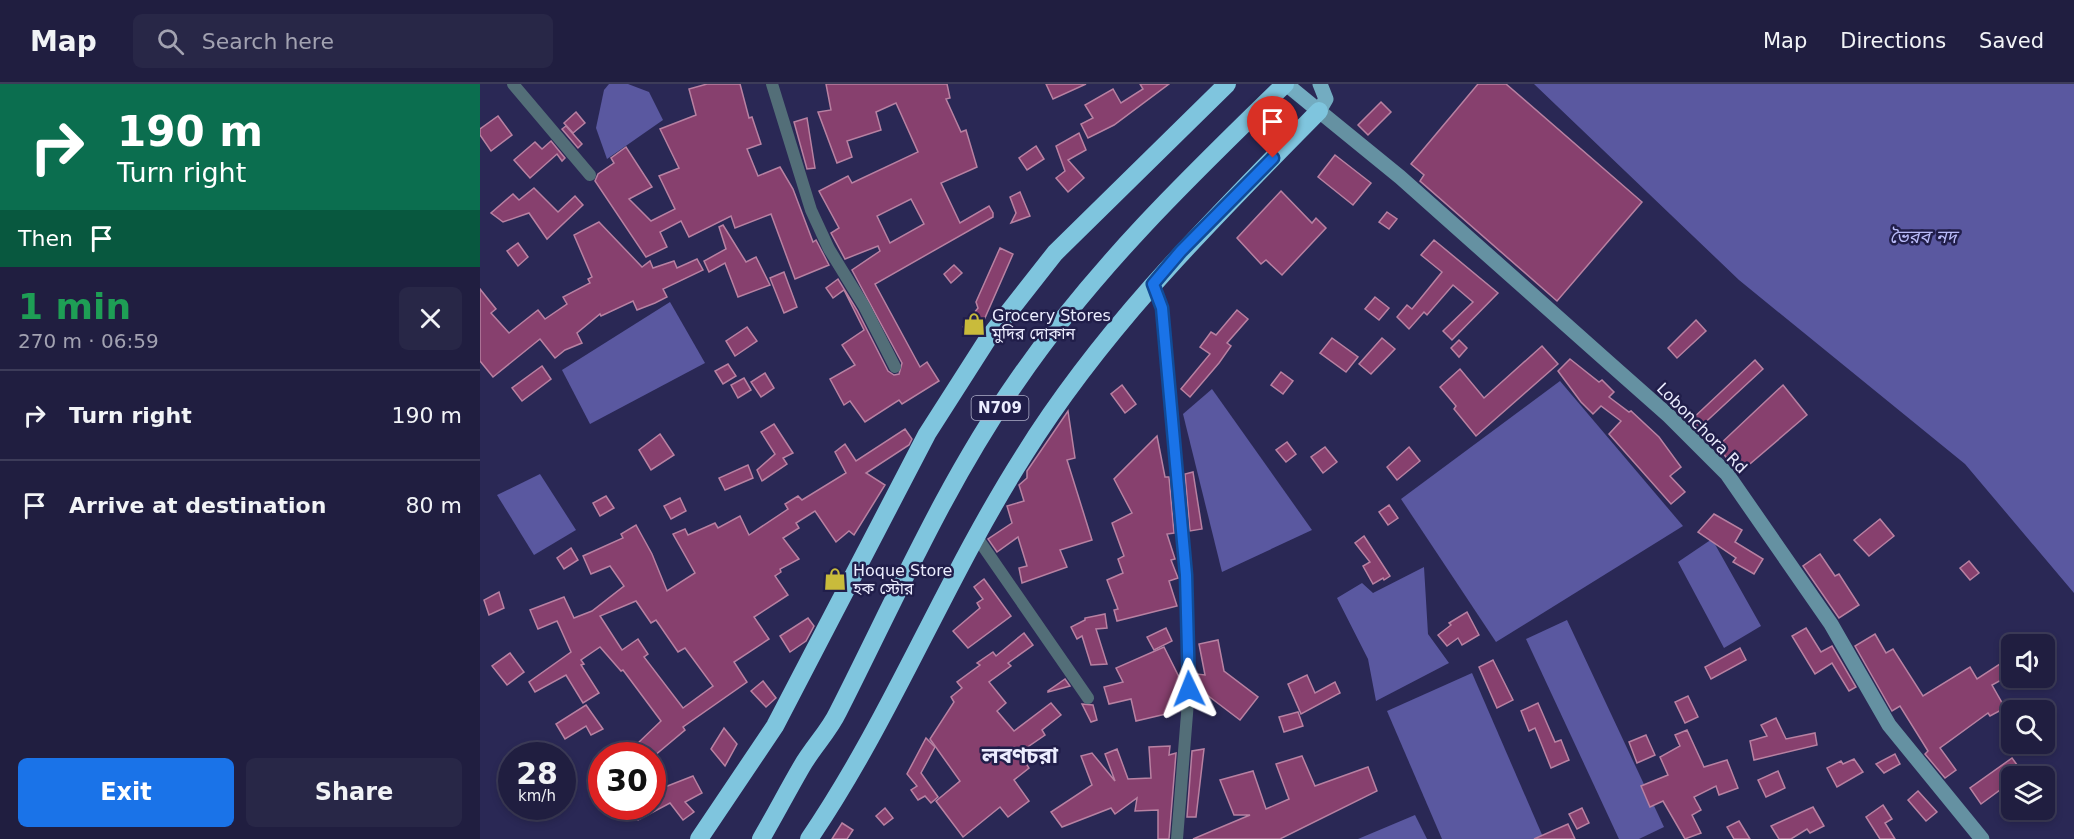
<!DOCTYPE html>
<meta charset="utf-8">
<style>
:root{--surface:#201e40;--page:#282747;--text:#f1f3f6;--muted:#a2a2b1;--line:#3d3c59;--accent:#1a73e8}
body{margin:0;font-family:"DejaVu Sans","Noto Sans Bengali",sans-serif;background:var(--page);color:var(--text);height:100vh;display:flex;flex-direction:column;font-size:22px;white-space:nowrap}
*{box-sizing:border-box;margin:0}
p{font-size:20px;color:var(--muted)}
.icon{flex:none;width:33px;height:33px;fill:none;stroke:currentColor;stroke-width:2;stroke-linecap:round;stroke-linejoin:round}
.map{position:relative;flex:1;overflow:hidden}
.details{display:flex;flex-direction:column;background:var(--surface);width:480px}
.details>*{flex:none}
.banner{background:#0b6e4f;color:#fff;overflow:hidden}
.tools{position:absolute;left:1521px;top:550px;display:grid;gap:12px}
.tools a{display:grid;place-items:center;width:54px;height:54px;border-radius:9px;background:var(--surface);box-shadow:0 3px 9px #0003,0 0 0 2px var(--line);font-size:30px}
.speed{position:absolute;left:18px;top:658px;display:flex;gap:12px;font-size:30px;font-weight:700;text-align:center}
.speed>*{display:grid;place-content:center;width:78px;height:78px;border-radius:50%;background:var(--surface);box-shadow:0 3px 9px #0003,0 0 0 2px var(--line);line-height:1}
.speed small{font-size:15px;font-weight:400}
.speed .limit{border:9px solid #d22;background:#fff;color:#111}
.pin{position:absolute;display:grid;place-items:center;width:51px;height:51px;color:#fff;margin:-62px -26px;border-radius:50% 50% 50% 0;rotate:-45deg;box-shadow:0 0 6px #0007}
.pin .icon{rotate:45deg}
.me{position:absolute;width:66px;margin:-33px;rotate:358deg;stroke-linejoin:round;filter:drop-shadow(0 0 4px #0008)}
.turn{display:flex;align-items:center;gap:21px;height:126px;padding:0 18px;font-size:27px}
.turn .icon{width:78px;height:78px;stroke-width:2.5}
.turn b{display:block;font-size:42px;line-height:51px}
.then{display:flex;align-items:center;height:57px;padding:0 18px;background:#0003;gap:12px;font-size:22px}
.round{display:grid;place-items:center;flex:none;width:63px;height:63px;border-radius:9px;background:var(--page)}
.headline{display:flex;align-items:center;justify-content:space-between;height:102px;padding:0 18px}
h1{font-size:36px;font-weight:700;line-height:45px;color:#1e9e55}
.primary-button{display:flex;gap:12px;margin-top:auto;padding:12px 18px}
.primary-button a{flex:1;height:69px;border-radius:9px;background:var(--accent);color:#fff;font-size:24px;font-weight:700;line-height:69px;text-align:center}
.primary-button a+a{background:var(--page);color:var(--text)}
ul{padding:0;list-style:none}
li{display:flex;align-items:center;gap:18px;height:90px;padding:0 18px;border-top:2px solid var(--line)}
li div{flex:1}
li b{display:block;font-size:22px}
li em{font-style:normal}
header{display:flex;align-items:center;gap:36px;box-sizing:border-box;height:84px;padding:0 30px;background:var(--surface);border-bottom:2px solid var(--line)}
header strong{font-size:28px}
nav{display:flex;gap:33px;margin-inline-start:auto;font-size:21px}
.search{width:420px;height:54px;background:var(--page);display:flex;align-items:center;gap:15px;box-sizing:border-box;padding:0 21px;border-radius:9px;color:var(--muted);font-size:22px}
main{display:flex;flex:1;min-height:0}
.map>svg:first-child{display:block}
</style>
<header>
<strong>Map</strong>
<div class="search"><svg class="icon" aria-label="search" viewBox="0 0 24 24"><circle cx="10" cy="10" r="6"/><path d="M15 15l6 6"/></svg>Search here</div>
<nav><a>Map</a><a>Directions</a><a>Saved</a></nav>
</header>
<main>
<section class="details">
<div class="banner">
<div class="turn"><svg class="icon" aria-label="right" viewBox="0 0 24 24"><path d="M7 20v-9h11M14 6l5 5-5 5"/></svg><div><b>190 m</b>Turn right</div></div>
<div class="then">Then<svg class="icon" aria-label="arrive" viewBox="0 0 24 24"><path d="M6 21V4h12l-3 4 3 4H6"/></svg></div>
</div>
<div class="headline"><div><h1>1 min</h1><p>270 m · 06:59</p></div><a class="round"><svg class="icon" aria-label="close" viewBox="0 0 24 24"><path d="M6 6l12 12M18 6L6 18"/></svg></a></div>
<ul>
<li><svg class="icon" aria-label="right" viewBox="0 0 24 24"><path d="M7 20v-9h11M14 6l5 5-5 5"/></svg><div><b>Turn right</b></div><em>190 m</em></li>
<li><svg class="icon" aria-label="arrive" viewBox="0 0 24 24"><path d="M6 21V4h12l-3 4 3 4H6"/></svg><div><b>Arrive at destination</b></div><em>80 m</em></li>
</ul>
<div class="primary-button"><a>Exit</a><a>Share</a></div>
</section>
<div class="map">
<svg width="1594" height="755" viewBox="0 0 1594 755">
<rect width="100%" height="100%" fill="#2a2855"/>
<g fill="#5a58a0">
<path d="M 129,0 L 148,0 L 169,8 L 183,36 L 127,75 L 116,44 L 124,6 Z"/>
<path d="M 1054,0 L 1594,0 L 1594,509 L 1485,380 L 1259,196 Z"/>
<path d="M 190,218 L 225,279 L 110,340 L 82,286 Z"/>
<path d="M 1080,297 L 1203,442 L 1016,558 L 921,415 Z"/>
<path d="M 732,305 L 832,446 L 742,488 L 703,330 Z"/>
<path d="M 60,390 L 96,446 L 54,471 L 17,411 Z"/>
<path d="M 1232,455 L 1281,542 L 1244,564 L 1198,478 Z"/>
<path d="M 944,483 L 948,550 L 969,579 L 896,617 L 888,575 L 857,514 L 882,499 L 893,509 Z"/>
<path d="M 1087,536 L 1184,743 L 1159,755 L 1139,755 L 1046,555 Z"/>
<path d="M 992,589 L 1063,753 L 1057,755 L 962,755 L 907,627 Z"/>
<path d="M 935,731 L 947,755 L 878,755 Z"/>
</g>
<g fill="#87406e" stroke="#b881a2" stroke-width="1.5" fill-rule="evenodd">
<path d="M 227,0 L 260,0 L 269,34 L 272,33 L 281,60 L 267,65 L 278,92 L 300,83 L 313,105 L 333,158 L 336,156 L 349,181 L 315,195 L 291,130 L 255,144 L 251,132 L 209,153 L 201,137 L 180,148 L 187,163 L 166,173 L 115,97 L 118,90 L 134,79 L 131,74 L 146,63 L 172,103 L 149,115 L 171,137 L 195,125 L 179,92 L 199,84 L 180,45 L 216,31 L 209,5 Z"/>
<path d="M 346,0 L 467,0 L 470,14 L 466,15 L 481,48 L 486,46 L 497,83 L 461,99 L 480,139 L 509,122 L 513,129 L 513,133 L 395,200 L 440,283 L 447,278 L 459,297 L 422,320 L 419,316 L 385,338 L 370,317 L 364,321 L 350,295 L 375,281 L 362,261 L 384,246 L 364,206 L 353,214 L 346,204 L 358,195 L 377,226 L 408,287 L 414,291 L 419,290 L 422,279 L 372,186 L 400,167 L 398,162 L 365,175 L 351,149 L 359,144 L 339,107 L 368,92 L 372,99 L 438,68 L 416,19 L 396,28 L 401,46 L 367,57 L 372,73 L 357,79 L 338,28 L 351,26 ZM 431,115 L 444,140 L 410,159 L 397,132 Z"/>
<path d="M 566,0 L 606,0 L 573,15 Z"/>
<path d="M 660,0 L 689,0 L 634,41 L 608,54 L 601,40 L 613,34 L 605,21 L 633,5 L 641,19 L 663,5 Z"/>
<path d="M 998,0 L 1026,0 L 1162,118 L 1077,217 L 940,97 L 944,91 L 931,80 Z"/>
<path d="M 901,18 L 911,28 L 888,51 L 878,41 Z"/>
<path d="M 96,28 L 105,39 L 93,49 L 84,39 Z"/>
<path d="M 18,32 L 32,51 L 11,67 L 0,51 L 0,45 Z"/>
<path d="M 327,34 L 335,84 L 327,85 L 314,38 Z"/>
<path d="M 86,42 L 102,60 L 98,64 L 82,45 Z"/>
<path d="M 599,49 L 606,66 L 588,76 L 604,94 L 588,108 L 576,94 L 585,87 L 576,62 Z"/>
<path d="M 71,57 L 85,74 L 82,77 L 77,70 L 50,94 L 34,76 L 55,58 L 62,65 Z"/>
<path d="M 556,62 L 564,75 L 547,86 L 539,74 Z"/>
<path d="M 855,71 L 891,99 L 873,121 L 838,93 Z"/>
<path d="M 54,104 L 78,128 L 95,112 L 103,121 L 67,155 L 49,129 L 23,138 L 11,129 L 33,110 L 39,116 Z"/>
<path d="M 801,107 L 832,139 L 836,134 L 846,144 L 802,191 L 786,176 L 781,180 L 757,154 Z"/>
<path d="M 540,108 L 550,132 L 531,139 L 536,129 L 530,113 Z"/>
<path d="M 907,128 L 917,135 L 909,145 L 899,138 Z"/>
<path d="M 119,138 L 162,183 L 170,177 L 173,184 L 194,177 L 197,184 L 217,175 L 223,186 L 183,205 L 187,213 L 175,219 L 157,226 L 153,217 L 121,232 L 120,230 L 97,249 L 102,259 L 85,266 L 75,274 L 60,255 L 13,293 L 0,277 L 0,205 L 16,225 L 11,229 L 29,249 L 58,226 L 65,235 L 87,220 L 83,213 L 110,199 L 108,195 L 112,193 L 94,151 Z"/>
<path d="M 243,141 L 266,178 L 276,173 L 290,201 L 258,213 L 245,179 L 229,188 L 224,177 L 246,165 L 239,143 Z"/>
<path d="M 954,156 L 1018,209 L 972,256 L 963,247 L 993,218 L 973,201 L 947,231 L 944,228 L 929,245 L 917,233 L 927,221 L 932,225 L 962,188 L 941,171 Z"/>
<path d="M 38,159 L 48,173 L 38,182 L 27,167 Z"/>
<path d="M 520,164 L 533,170 L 504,236 L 493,251 L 483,243 L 498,224 L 496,218 Z"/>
<path d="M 474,181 L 482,189 L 471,199 L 464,190 Z"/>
<path d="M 304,188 L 317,223 L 304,229 L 290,194 Z"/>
<path d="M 895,213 L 909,224 L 899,236 L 885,225 Z"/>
<path d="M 757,226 L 768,235 L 747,259 L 751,262 L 739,279 L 710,313 L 701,305 L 730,270 L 720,263 L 731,248 L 736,251 Z"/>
<path d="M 1216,236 L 1226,247 L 1197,274 L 1188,264 Z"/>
<path d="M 267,243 L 277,257 L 255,272 L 246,257 Z"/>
<path d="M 852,254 L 878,273 L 866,288 L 840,269 Z"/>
<path d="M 902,254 L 915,265 L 891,290 L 879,280 Z"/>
<path d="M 979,256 L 987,264 L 979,273 L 971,264 Z"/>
<path d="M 1062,262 L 1078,280 L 996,352 L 974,325 L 976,322 L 960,303 L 980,285 L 1004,314 Z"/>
<path d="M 1090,275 L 1119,298 L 1122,296 L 1134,308 L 1129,313 L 1149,328 L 1151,327 L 1179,353 L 1201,383 L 1190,392 L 1205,408 L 1191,420 L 1129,350 L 1141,337 L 1121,322 L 1113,330 L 1101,318 L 1078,287 Z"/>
<path d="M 1275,276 L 1283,285 L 1217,346 L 1209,338 Z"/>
<path d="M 248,280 L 256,292 L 243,300 L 235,287 Z"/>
<path d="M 62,282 L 71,295 L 42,317 L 32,304 Z"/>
<path d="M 801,288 L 813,297 L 803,310 L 791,301 Z"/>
<path d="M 285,289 L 294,304 L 281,313 L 271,298 Z"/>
<path d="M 264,294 L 271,306 L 258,314 L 251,301 Z"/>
<path d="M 642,301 L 656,320 L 645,329 L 631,310 Z"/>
<path d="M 1303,301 L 1327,331 L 1264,385 L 1252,372 L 1248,376 L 1238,362 Z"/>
<path d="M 588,327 L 595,374 L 587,376 L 612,456 L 580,466 L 587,483 L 542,499 L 539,484 L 547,482 L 538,453 L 517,468 L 508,455 L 532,439 L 527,422 L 544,417 L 539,401 L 547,394 L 547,387 Z"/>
<path d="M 294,340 L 313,369 L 303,374 L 307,380 L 282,397 L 277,386 L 295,370 L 281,348 Z"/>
<path d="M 425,345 L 432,355 L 429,361 L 386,389 L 405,401 L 374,451 L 369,447 L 356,458 L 335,427 L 316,439 L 319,444 L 303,454 L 319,475 L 300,485 L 301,488 L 295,492 L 308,511 L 274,533 L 289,555 L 254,578 L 267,598 L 203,643 L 205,646 L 174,672 L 133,672 L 152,659 L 157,660 L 181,637 L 143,586 L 141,587 L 120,563 L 101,576 L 104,580 L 101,581 L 119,609 L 103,619 L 86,591 L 55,608 L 49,598 L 91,568 L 77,537 L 58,545 L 50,526 L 84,513 L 94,534 L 112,527 L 144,502 L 130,482 L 111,490 L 103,472 L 143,454 L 141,450 L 156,441 L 172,470 L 187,507 L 215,489 L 193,450 L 205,445 L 208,451 L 235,439 L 238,444 L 260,432 L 269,451 L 308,425 L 305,420 L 318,412 L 322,416 L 366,389 L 355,368 L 365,360 L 376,377 ZM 156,517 L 171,539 L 176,536 L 198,568 L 205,564 L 233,602 L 203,624 L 164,573 L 168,570 L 158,555 L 142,566 L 120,532 Z"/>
<path d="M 180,350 L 194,371 L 171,386 L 159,366 Z"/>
<path d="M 677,352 L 685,393 L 689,393 L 694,449 L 687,450 L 695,475 L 691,476 L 698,494 L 689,497 L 697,522 L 637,537 L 634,526 L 638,525 L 627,496 L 643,489 L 638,475 L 644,472 L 632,439 L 652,429 L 634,395 Z"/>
<path d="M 807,358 L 816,370 L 806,378 L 796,366 Z"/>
<path d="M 845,363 L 857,378 L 843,389 L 831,373 Z"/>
<path d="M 929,363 L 940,377 L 917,396 L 907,383 Z"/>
<path d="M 268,381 L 273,394 L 245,406 L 239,394 Z"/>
<path d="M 713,388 L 722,445 L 710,447 L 705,390 Z"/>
<path d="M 126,412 L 134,424 L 120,432 L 113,419 Z"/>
<path d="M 200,414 L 206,427 L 191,435 L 184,422 Z"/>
<path d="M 909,421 L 918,434 L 908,441 L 899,428 Z"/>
<path d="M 1234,430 L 1262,446 L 1255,458 L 1283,475 L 1274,490 L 1253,478 L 1256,474 L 1218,448 Z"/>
<path d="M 1400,435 L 1414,452 L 1389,472 L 1374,456 Z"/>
<path d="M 884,452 L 910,492 L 904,496 L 903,494 L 893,500 L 883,482 L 890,478 L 875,459 Z"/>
<path d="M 91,464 L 98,476 L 84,485 L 77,474 Z"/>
<path d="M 1340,470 L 1355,492 L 1359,490 L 1379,521 L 1359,534 L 1323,482 Z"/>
<path d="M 1489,477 L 1499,489 L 1490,496 L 1480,484 Z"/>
<path d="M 504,495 L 531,532 L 488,564 L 473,547 L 500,524 L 497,519 L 503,515 L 494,503 Z"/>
<path d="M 19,508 L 24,524 L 9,531 L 4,516 Z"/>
<path d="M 987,528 L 999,551 L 982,561 L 978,554 L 967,562 L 958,551 L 971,541 L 969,539 Z"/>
<path d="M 625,530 L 627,544 L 616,545 L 627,580 L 611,581 L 602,552 L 597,555 L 591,543 L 605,536 L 605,534 Z"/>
<path d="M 328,534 L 334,542 L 326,557 L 310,568 L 300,552 Z"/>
<path d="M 686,544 L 692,557 L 674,566 L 667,553 Z"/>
<path d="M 1326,544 L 1341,568 L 1352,562 L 1376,603 L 1369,607 L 1352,579 L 1335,590 L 1312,552 Z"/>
<path d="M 544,549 L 553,561 L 528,579 L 531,582 L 509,598 L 526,619 L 517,627 L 534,647 L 571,619 L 581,631 L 562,646 L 565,651 L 539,669 L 549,684 L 534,696 L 549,717 L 528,733 L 520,723 L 483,753 L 456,717 L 480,697 L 450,655 L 474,618 L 471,613 L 482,604 L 477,598 L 500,581 L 497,579 L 513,568 L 516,572 Z"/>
<path d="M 1395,550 L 1406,569 L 1413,565 L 1443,612 L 1490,583 L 1497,595 L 1526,576 L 1532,585 L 1532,590 L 1512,601 L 1525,624 L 1510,632 L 1508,629 L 1460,664 L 1476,686 L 1465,694 L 1445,670 L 1448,667 L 1420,622 L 1412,627 L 1375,562 Z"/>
<path d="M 738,556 L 744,587 L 778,613 L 760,636 L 723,608 L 717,608 L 717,590 L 725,591 L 719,560 Z"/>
<path d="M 684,563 L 700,595 L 699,627 L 656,637 L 651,615 L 629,620 L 624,603 L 643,598 L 636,584 Z"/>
<path d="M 1260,564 L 1266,576 L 1231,595 L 1225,583 Z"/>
<path d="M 30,569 L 44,588 L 27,601 L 12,582 Z"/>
<path d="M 1013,576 L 1033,616 L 1017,624 L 999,583 Z"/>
<path d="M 827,591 L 835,609 L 855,598 L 860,609 L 821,630 L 808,600 Z"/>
<path d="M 585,595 L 590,602 L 568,608 L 568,607 Z"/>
<path d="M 283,597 L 296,614 L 286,623 L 271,607 Z"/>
<path d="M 1208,612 L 1218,633 L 1205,639 L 1195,618 Z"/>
<path d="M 1058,619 L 1075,658 L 1081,656 L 1089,676 L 1071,684 L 1055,644 L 1049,647 L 1041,627 Z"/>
<path d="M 602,620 L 613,621 L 617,636 L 611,638 Z"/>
<path d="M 106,621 L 123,645 L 111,651 L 106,642 L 85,655 L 76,640 Z"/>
<path d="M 818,628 L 823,642 L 804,648 L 799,633 Z"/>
<path d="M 1296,634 L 1306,655 L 1335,649 L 1337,661 L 1274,676 L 1270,657 L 1287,652 L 1281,641 Z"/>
<path d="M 244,644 L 257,660 L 245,682 L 231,665 Z"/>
<path d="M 1207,646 L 1224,683 L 1247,676 L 1258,704 L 1239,711 L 1236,702 L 1214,713 L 1221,726 L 1212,731 L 1221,749 L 1205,755 L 1183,717 L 1170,723 L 1161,702 L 1188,691 L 1180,673 L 1200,662 L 1195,651 Z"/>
<path d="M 1166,651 L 1175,671 L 1157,679 L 1149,658 Z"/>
<path d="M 446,654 L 455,663 L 441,689 L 458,713 L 451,719 L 445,712 L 438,716 L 431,706 L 437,702 L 427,690 Z"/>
<path d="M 690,662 L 689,671 L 696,669 L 689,755 L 678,755 L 678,726 L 655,727 L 657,714 L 635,730 L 631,724 L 582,743 L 571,728 L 612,701 L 601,672 L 612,669 L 635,697 L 625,670 L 637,665 L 648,695 L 671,694 L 669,663 Z"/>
<path d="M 724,665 L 716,733 L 707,733 L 712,667 Z"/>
<path d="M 1415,670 L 1420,680 L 1404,689 L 1396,680 Z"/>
<path d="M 822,672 L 835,702 L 888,683 L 897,707 L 800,755 L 713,755 L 770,731 L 754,731 L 740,696 L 773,687 L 786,725 L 809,715 L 796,680 Z"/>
<path d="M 1532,674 L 1543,689 L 1532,693 L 1532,697 L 1501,720 L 1490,704 Z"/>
<path d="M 1374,675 L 1383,688 L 1357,703 L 1347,684 L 1361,677 L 1363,680 Z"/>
<path d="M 1298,687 L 1305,704 L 1286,713 L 1278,696 Z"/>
<path d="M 213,692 L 222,709 L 205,718 L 214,728 L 203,736 L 190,719 L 158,736 L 151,723 L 172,723 L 172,708 Z"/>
<path d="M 1438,707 L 1457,728 L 1446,737 L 1428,716 Z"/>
<path d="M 1403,721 L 1412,735 L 1405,739 L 1415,755 L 1400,755 L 1386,733 Z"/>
<path d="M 1333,723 L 1344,742 L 1330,749 L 1327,745 L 1311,755 L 1299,755 L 1291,742 Z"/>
<path d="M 405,724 L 413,734 L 404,741 L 396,732 Z"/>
<path d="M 1102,724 L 1109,739 L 1097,745 L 1089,730 Z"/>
<path d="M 1259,737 L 1270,755 L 1254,755 L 1247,743 Z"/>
<path d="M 362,739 L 373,746 L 367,755 L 352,755 Z"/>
<path d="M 1088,740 L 1095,755 L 1054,755 Z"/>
</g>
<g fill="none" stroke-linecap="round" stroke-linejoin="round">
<g stroke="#536e78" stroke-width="12">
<path d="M 33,0 L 110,91"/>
<path d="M 292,0 L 331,126 L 349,165 L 384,222 L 415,283"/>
<path d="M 673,200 L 682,224 L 706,491 L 709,605 L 697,755"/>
<path d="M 496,452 L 608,614"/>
</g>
<path stroke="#6591a2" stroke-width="15" d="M 839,27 L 920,93 L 1128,278 L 1189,332 L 1247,390 L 1351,540 L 1409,641 L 1502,755"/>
<path stroke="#73acc1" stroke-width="15" d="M 806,0 L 839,27 L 846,15 L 840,0"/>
<g stroke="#7fc5de" stroke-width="18">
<path d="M 219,755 L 295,642 L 447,350 L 509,253 L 575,169 L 747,0"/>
<path d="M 281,755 C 295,731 308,706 322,682 C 333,663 349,647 358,628 C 415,516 465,400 537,297 C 613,186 709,93 805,0"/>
<path d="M 329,755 C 412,633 465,495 544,371 C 625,241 733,135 839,27"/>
</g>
</g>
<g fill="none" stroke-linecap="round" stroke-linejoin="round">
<g stroke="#114b97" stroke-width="15">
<path id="route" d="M 709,605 L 706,491 L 682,224 L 673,200 L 701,167 L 793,74"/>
</g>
<use href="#route" stroke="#1a73e8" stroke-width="10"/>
</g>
<defs>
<g id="shop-bare" transform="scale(1.8)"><path d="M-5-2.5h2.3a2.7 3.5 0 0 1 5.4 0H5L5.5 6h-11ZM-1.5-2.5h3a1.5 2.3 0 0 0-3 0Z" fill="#c9bb3b" stroke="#211e4a" stroke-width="2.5" paint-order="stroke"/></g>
</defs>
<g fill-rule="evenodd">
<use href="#shop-bare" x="494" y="240"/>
<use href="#shop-bare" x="355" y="495"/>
</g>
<g text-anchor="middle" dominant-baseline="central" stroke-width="5" stroke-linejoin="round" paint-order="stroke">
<rect fill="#211e4a" stroke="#aeaec8" stroke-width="1.5" x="491.5" y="312" width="57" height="24" rx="4.5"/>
<g font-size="15" font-weight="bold" fill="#ebecfe">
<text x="520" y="324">N709</text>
</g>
<g font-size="16" fill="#ebecfe" stroke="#211e4a" text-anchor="start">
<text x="512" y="231">Grocery Stores<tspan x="512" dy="18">মুদির দোকান</tspan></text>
<text x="373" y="486">Hoque Store<tspan x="373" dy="18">হক স্টোর</tspan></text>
</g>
<g font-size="16" fill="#ebecfe" stroke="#211e4a">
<text transform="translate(1222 344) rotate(45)">Lobonchora Rd</text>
</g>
<g font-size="18" font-style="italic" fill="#babcf9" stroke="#211e4a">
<text x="1443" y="152">ভৈরব নদ</text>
</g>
<g font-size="22" font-weight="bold" fill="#ebecfe" stroke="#211e4a">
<text x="540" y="671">লবণচরা</text>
</g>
</g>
</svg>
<div class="tools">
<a><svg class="icon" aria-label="sound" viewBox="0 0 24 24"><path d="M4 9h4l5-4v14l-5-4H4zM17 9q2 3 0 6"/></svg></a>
<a><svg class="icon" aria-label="search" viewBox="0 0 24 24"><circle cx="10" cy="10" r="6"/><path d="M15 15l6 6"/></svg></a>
<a><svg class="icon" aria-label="layers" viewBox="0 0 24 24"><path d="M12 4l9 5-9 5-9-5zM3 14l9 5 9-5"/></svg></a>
</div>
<div class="speed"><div>28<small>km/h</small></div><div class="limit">30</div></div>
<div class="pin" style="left:793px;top:74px;background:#d93025"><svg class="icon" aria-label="arrive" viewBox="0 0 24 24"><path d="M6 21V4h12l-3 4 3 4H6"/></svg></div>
<svg class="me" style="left:709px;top:605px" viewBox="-20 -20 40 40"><path d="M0-17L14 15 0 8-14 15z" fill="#1a73e8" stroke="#fff" stroke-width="4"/></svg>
</div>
</main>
